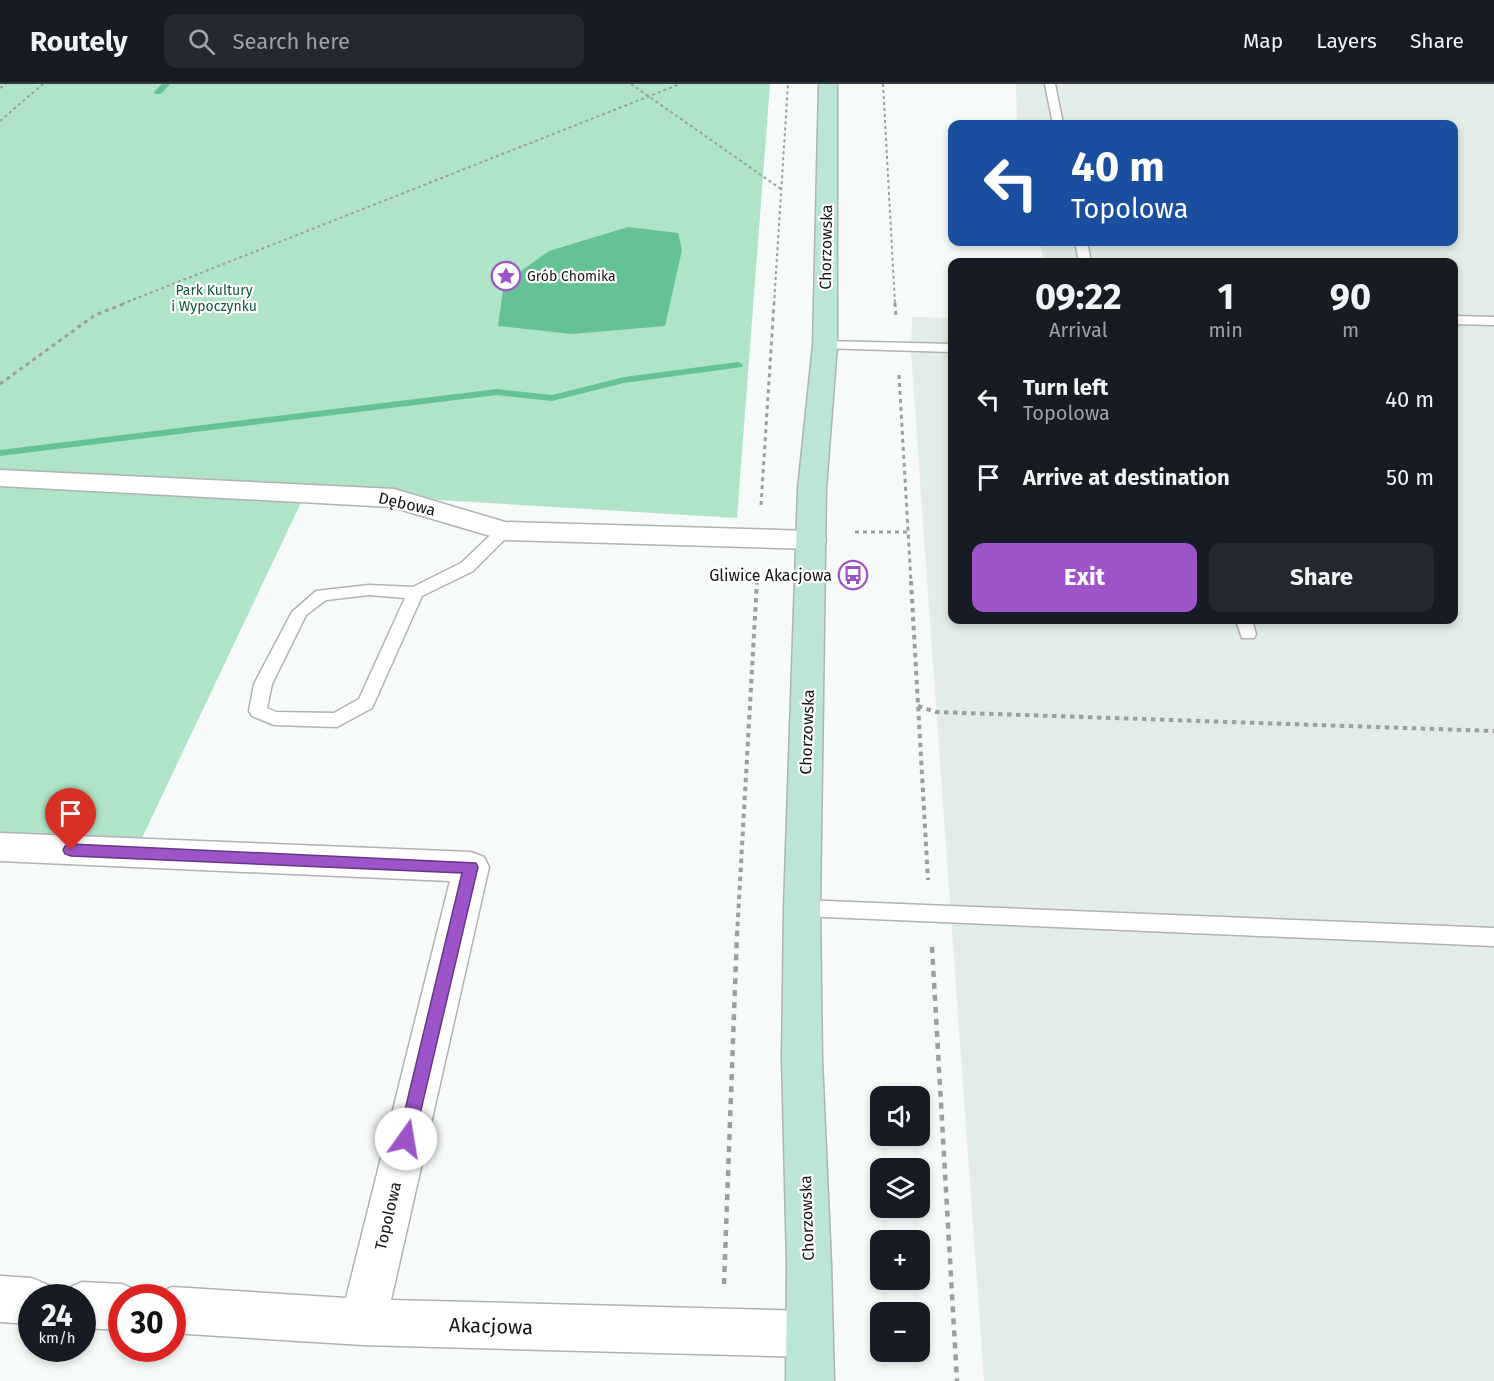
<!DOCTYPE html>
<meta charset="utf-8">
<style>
:root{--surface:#171b24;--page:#242831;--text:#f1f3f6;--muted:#9ea1a6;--line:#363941;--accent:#9d54c8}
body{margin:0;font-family:"Fira Sans",sans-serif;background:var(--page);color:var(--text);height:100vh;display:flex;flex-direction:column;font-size:22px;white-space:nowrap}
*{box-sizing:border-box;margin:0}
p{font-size:20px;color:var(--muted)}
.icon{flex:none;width:33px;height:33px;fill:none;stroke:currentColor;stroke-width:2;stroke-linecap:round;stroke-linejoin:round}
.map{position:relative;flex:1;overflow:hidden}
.sheet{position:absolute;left:948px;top:174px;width:510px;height:366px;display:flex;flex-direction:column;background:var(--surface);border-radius:12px;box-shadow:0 3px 9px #0003}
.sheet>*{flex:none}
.top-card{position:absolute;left:948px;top:36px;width:510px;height:126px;border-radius:12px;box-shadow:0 3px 9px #0003;background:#1a4fa0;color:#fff;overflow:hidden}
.controls{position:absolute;left:870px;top:1002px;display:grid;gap:12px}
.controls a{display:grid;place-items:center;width:60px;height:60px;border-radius:12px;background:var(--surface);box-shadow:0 3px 9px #0003;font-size:30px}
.speed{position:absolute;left:18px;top:1200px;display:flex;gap:12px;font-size:30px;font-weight:700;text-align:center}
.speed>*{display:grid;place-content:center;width:78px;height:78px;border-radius:50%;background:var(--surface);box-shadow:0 3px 9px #0003;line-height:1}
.speed small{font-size:15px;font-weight:400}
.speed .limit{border:9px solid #d22;background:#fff;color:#111}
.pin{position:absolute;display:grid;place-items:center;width:51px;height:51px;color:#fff;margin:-62px -26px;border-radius:50% 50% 50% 0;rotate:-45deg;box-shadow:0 0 6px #0007}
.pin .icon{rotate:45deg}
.me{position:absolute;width:66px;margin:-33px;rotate:13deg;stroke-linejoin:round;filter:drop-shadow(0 0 4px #0008)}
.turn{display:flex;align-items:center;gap:21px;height:126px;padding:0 24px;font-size:27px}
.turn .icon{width:78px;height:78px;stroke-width:2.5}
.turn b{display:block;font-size:42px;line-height:51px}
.eta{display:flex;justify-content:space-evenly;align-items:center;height:102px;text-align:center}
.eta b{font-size:36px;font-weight:700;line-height:42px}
.button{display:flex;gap:12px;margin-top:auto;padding:12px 24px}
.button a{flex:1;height:69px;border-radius:12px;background:var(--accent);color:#fff;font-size:24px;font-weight:700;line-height:69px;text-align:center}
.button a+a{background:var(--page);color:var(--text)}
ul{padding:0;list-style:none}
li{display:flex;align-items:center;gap:18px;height:78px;padding:0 24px}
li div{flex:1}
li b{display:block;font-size:22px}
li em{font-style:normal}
header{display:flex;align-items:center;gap:36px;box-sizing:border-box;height:84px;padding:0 30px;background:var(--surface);border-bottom:2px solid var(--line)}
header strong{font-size:28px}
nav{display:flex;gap:33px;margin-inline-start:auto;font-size:21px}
.search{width:420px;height:54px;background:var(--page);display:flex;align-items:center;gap:15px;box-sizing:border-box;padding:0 21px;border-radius:12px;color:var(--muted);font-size:22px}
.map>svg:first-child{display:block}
</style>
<header>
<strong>Routely</strong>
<div class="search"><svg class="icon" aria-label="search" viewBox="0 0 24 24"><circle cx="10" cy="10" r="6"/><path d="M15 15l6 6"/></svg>Search here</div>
<nav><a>Map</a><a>Layers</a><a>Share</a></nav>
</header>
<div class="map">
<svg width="1494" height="1297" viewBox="0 0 1494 1297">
<rect width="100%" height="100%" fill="#f6faf8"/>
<path fill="#e2ede7" d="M 1016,0 L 1494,0 L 1494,1297 L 984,1297 L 911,269 L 912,233 L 952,234 L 952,536 L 1454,536 L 1454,178 L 1044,178 L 1040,158 L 1454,158 L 1454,40 L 1017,40 Z"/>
<path fill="#afe4c7" d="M 0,0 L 770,0 L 737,434 L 306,408 L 141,756 L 0,750 Z"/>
<path fill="#64c294" d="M 628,143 L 678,149 L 682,166 L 665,242 L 572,250 L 498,242 L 504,199 L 549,167 Z"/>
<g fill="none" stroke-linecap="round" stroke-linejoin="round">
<g fill="#64c294" fill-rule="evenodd">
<path d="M 162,0 L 170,0 L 161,10 L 155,10 L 154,8 Z"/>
<path d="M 738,278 L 743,281 L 742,283 L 624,299 L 552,317 L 497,311 L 0,372 L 0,366 L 497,305 L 552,311 L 624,293 Z"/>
</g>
<g stroke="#b0b3b1" stroke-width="3">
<g id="lane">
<path d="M 1045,0 L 1055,0 L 1063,40 L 1053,40 Z"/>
<path d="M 1075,158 L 1087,158 L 1091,178 L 1079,178 Z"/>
<path d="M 1454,232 L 1494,233 L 1494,241 L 1454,240 Z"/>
<path d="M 825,257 L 952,260 L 952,268 L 820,264 L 818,261 L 820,258 Z"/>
<path d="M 504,442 L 509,443 L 512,447 L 509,451 L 473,487 L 422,512 L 372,624 L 337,643 L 274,641 L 252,632 L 249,627 L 254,600 L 292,528 L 316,507 L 369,501 L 413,503 L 461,479 L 499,443 ZM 369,511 L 405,514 L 359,615 L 334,629 L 276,628 L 267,624 L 272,600 L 306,531 L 326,516 Z"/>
<path d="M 1236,536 L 1252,536 L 1256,550 L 1254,554 L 1242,554 Z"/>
<path d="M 802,816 L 1494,844 L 1494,862 L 802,832 L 795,830 L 792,824 L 795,818 Z"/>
</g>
</g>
<g stroke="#b0b3b1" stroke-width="3">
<g id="street">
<path d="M 0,386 L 394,405 L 505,438 L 812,447 L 822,449 L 826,456 L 822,463 L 812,465 L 504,456 L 392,423 L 0,402 Z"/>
<path d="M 0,749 L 471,768 L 484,773 L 489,783 L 391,1216 L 810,1227 L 826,1234 L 833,1250 L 826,1266 L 810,1273 L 363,1261 L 172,1249 L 172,1214 L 154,1214 L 156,1210 L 172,1203 L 346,1214 L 450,797 L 0,777 Z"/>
<path d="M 0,1192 L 32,1194 L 48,1201 L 53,1214 L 32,1214 L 32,1240 L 0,1238 Z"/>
<path d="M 82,1198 L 122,1200 L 138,1207 L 141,1214 L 122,1214 L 122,1246 L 82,1244 L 82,1214 L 62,1214 L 66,1205 Z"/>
</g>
</g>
<g stroke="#b0b3b1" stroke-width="3">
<path id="secondary" d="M 819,0 L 837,0 L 837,261 L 826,405 L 820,824 L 822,975 L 831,1180 L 834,1297 L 786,1297 L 787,1180 L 782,975 L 784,824 L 798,405 L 813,261 Z"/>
</g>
<g stroke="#9c9f9d" stroke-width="2" stroke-dasharray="3 3" stroke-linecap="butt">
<path d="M 631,0 L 781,105"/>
<path d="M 883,0 L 895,220"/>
<path d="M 0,4 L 6,0"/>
<path d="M 0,37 L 43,0"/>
<path d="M 122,220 L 680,0"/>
<path d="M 774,220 L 788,0"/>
</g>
<g stroke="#9c9f9d" stroke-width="3" stroke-dasharray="4 4" stroke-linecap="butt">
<path d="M 895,219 L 896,233"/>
<path d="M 899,291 L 911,498"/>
<path d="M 0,300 L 95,231 L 126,219"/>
<path d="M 761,421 L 774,219"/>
<path d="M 855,448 L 907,448"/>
<path d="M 756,498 L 757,489"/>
</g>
<g stroke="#9c9f9d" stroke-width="4" stroke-dasharray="4.5 4.5" stroke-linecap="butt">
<path d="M 911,497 L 928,796"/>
<path d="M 918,622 L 936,628 L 1494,647"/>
<path d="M 737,851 L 757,497"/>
</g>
<g stroke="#9c9f9d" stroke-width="4.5" stroke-dasharray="6 6" stroke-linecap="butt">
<path d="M 932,863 L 957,1297"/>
<path d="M 724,1200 L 737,849"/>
</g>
<use href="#lane" fill="#fff" fill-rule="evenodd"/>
<use href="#street" fill="#fff" fill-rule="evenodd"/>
<use href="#secondary" fill="#bbe6d6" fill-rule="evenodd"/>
</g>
<path fill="#9d54c8" stroke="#663782" stroke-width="1.5" d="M 71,760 L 476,779 L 478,783 L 413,1060 L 406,1063 L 400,1060 L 398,1055 L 462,789 L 71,772 L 65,770 L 63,766 L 65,762 Z"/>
<defs>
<g id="sight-ring" transform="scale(1.5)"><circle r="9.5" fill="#fff" stroke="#9d54c8" stroke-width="1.5"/><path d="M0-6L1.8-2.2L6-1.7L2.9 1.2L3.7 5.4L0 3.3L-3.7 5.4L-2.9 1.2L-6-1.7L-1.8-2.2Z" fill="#9d54c8"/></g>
<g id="bus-ring" transform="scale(1.5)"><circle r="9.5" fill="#fff" stroke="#9d54c8" stroke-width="1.5"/><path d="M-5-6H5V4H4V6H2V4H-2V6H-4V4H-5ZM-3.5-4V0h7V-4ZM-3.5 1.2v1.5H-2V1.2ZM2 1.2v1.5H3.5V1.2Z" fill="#9d54c8"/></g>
</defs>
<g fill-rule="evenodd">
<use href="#sight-ring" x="506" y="192"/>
<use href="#bus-ring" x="853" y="491"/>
</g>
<g text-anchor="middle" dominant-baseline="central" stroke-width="4.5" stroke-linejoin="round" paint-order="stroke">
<g font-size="14" fill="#141515" stroke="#fff" text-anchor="start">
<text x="527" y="192">Grób Chomika</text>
</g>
<g font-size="14" fill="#0e583b" stroke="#fff">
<text x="214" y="206">Park Kultury<tspan x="214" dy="16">i Wypoczynku</tspan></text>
</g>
<g font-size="16" fill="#141515" stroke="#fff">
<text transform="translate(826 163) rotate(-89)">Chorzowska</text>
<text transform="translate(407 420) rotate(13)">Dębowa</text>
<text transform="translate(807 648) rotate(-88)">Chorzowska</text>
<text transform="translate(388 1132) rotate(-77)">Topolowa</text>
<text transform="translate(807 1134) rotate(-92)">Chorzowska</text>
</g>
<g font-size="16" fill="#141515" stroke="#fff" text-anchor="end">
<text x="832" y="491">Gliwice Akacjowa</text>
</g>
<g font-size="20" fill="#141515" stroke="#fff">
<text transform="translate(491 1242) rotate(2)">Akacjowa</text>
</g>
</g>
</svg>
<div class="controls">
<a><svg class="icon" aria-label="sound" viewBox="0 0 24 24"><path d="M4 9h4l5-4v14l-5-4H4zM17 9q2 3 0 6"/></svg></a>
<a><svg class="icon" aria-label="layers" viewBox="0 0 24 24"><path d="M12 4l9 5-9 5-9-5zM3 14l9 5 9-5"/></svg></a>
<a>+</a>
<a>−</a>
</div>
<div class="speed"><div>24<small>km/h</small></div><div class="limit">30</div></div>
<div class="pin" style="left:71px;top:766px;background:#d93025"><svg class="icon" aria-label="arrive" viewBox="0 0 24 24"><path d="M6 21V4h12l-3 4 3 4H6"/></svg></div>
<svg class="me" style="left:406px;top:1055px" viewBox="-20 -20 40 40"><circle r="19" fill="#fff"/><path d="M0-13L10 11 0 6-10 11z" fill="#9d54c8"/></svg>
<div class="top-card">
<div class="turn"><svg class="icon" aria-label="left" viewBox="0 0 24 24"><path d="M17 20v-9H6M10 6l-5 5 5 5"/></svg><div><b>40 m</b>Topolowa</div></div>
</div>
<section class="sheet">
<div class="eta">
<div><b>09:22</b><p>Arrival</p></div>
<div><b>1</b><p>min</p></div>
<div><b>90</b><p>m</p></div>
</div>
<ul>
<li><svg class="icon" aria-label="left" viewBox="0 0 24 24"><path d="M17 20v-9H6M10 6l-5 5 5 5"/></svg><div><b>Turn left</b><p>Topolowa</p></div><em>40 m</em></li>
<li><svg class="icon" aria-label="arrive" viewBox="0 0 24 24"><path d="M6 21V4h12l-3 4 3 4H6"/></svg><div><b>Arrive at destination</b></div><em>50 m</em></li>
</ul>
<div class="button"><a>Exit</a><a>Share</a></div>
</section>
</div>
